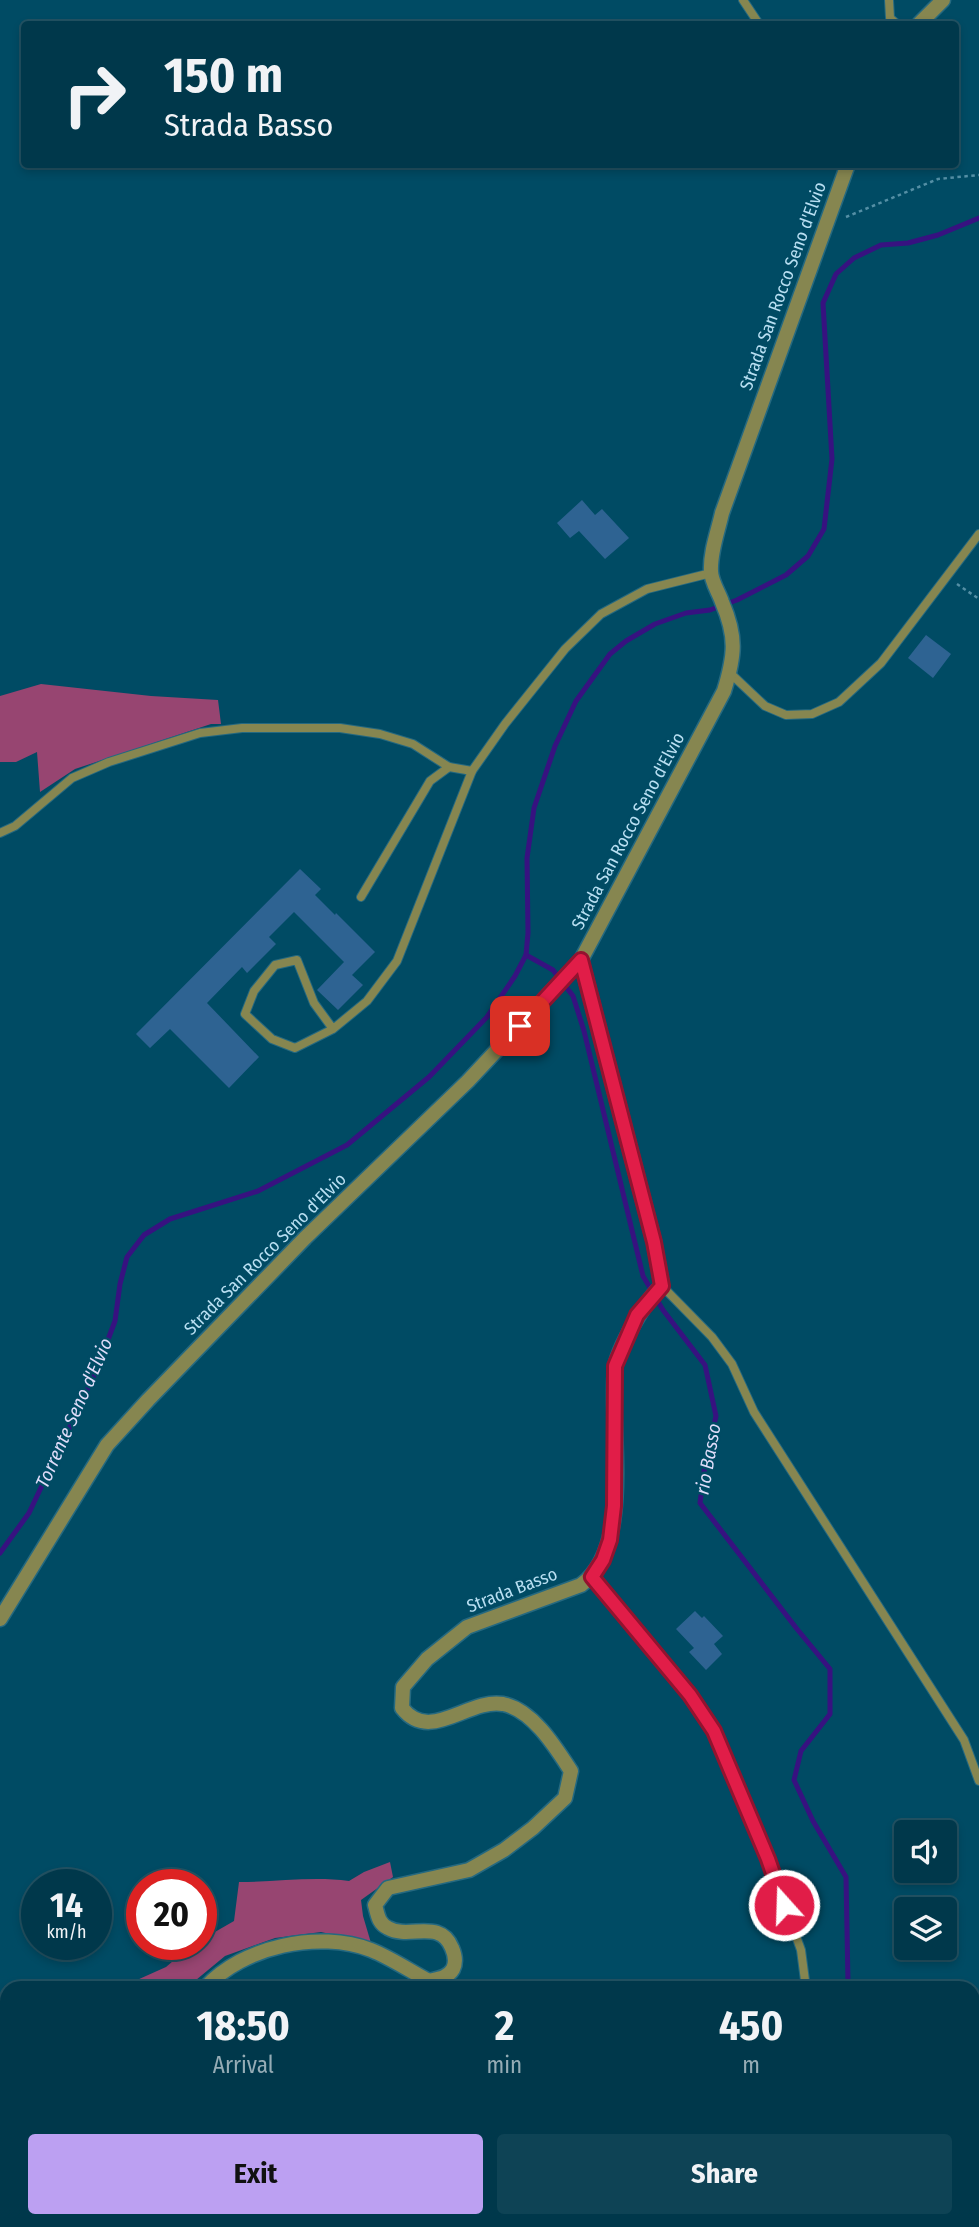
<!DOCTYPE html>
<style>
:root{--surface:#00384b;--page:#0e4355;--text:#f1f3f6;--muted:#95acb5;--line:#225263;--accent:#bca0f2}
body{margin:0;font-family:"Fira Sans Condensed",sans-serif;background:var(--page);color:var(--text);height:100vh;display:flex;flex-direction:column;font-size:26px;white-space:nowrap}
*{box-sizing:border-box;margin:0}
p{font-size:23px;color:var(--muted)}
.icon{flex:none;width:38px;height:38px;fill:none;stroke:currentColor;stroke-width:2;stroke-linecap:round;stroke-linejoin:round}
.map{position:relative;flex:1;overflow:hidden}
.side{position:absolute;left:0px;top:1981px;width:980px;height:247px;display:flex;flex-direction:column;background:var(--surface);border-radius:21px 21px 0 0;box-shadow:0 4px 10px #0003,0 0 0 2px var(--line)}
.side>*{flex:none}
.top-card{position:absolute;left:21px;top:21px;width:938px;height:147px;border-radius:7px;box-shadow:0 4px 10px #0003,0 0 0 2px var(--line);background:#00384b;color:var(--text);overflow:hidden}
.controls{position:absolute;left:894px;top:1820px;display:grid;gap:14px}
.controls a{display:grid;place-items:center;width:63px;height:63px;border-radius:7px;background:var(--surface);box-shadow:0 4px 10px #0003,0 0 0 2px var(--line);font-size:35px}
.speed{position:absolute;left:21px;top:1869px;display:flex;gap:14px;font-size:35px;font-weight:700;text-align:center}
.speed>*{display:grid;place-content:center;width:91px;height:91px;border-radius:50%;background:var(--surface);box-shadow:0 4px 10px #0003,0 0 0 2px var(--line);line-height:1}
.speed small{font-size:18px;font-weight:400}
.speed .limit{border:10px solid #d22;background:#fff;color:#111}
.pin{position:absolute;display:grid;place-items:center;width:60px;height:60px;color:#fff;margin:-30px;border-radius:14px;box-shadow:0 4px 10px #0006}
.me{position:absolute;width:77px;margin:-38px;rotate:340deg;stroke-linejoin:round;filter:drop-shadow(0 0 5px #0008)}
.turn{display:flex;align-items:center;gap:24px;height:147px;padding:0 28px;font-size:32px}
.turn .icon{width:91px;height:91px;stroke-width:2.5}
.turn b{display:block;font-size:49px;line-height:60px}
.eta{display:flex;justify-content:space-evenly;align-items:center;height:119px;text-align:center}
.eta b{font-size:42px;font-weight:700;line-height:49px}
.primary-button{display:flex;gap:14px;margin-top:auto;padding:14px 28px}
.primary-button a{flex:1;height:80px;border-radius:7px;background:var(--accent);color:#111;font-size:28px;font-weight:700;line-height:80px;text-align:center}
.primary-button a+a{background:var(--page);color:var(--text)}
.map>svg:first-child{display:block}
</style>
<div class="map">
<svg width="979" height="2227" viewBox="0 0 979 2227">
<rect width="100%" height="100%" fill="#004b64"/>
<g fill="#974571">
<path d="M 41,684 L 151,696 L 218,700 L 221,724 L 211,724 L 75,769 L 40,792 L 37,752 L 16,762 L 0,762 L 0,696 Z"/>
<path d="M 390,1862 L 393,1877 L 361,1900 L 363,1916 L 371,1943 L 321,1932 L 275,1938 L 225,1956 L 196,1980 L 189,1988 L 137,1988 L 137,1980 L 166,1967 L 193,1944 L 201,1944 L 201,1940 L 234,1921 L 239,1882 C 276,1882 313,1876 349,1881 L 364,1872 Z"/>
<path d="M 979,2105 L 979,2227 L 945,2227 L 944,2221 L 973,2221 L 973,2106 Z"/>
</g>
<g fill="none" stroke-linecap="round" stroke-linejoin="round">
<g stroke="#371280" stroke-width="5">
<path d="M 526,955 L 553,970 L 573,996 L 584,1031 L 643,1276 L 663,1310 L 705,1365 L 716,1416 L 705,1465 L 700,1503 L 797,1629 L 830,1669 L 830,1714 L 801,1751 L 794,1780 L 813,1821 L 846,1877 L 848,1983 L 851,1988"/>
<path d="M 0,1553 L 29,1513 L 97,1369 L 115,1321 L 120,1284 L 127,1257 L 144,1235 L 170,1219 L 258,1191 L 347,1145 L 429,1077 L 487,1017 L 515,976 L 526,955 L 528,933 L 527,858 L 534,808 L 555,746 L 576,701 L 610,654 L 626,641 L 655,624 L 686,613 L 710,610 L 737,600 L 786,575 L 808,556 L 824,529 L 832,459 L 823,303 L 836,274 L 854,258 L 881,245 L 908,243 L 938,235 L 979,218"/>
<path d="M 973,2150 L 979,2172"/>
</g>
</g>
<g fill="#2e6392">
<path d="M 582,500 L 595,515 L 602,509 L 629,538 L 605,559 L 579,531 L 570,538 L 557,523 Z"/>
<path d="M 926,635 L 951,654 L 933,678 L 908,658 Z"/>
<path d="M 300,869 L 321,889 L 315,895 L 335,915 L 336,913 L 375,952 L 352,975 L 363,985 L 338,1010 L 317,990 L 344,962 L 294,912 L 269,937 L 276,944 L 247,973 L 242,967 L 207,1003 L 259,1057 L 229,1088 L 170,1029 L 150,1048 L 136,1034 Z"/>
<path d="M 695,1611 L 702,1618 L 704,1616 L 723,1636 L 714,1644 L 722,1654 L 706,1670 L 689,1652 L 694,1648 L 676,1629 Z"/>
</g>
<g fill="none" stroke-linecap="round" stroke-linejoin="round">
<g stroke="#256980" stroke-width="10">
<g id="service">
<path d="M 743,0 L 759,24"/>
<path d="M 889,0 L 890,18 L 897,24"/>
<path d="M 730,673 L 765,706 L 786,715 L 812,714 L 839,702 L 881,663 L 979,534"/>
<path d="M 0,833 L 15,826 L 72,778 L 109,762 L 200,733 L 242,728 L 340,728 L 380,734 L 413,744 L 449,767 L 472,771"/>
<path d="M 361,897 L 430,781 L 449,767"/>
<path d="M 333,1029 L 314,1003 L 297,960 L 275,965 L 254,991 L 245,1014 L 272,1039 L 295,1048 L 333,1029 L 367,1001 L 397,961 L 472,771 L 505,724 L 565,649 L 601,614 L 647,589 L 711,573"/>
<path d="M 662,1286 L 712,1337 L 732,1364 L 754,1412 L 964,1740 L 979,1781"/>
<path d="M 592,1577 L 690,1695 L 714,1731 L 768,1859 L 801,1950 L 806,1988"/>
<path d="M 926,2221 L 929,2227"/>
</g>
</g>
<g stroke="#256980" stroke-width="17">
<g id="tertiary">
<path d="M 919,24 L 943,0"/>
<path d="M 0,1619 L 107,1445 L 148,1400 L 305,1238 L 468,1081 L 581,960 L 724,691 C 735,655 737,637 722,602 C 719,593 711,581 711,571 C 710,552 718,531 722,513 L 848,164"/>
<path d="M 205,1988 C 243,1946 319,1930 371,1950 C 391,1958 410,1971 429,1981 C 437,1979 448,1978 453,1969 C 456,1963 455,1955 452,1948 C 440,1918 409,1940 388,1928 C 378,1923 378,1915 375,1905 L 388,1888 L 469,1870 L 504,1850 L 533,1828 L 565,1798 L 571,1771 C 556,1748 533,1710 503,1704 C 468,1698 430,1744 402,1708 L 403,1687 L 427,1659 L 467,1627 L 581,1585 C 635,1546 609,1428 615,1369 C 617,1349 646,1299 662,1286 L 654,1242 L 581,960"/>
<path d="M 0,2189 L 7,2186"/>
</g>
</g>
<g stroke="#548fa5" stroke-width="2.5" stroke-dasharray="3.5 3.5" stroke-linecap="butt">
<path d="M 846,217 L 938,179 L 979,175"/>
<path d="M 957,584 L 979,599"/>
<path d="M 973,2106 L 979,2105"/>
<path d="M 944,2221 L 945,2227"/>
<path d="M 381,2227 L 383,2221"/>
</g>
<use href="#service" stroke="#868650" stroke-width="8"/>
<use href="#tertiary" stroke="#868650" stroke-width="14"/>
</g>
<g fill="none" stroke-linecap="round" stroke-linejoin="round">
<g stroke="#92132f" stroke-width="18">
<path id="route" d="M 520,1026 L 581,960 L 654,1242 L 662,1286 L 637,1315 L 615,1366 L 614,1506 L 610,1540 L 603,1560 L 592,1577 L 690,1695 L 714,1731 L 768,1859 L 784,1905"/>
</g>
<use href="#route" stroke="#e11d48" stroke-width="12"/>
</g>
<g text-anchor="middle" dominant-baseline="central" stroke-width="5" stroke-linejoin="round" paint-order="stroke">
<g font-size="18" fill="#b8dff2" stroke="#004b64">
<text transform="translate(783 286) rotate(-70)">Strada San Rocco Seno d'Elvio</text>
<text transform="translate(628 831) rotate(-62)">Strada San Rocco Seno d'Elvio</text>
<text transform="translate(265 1254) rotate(-45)">Strada San Rocco Seno d'Elvio</text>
<text transform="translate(512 1590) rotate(-21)">Strada Basso</text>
</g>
<g font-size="19" font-style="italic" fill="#dedcf9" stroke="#004b64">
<text transform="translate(74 1413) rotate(-66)">Torrente Seno d'Elvio</text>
<text transform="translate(708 1459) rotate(-80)">rio Basso</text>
</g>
</g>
</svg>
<div class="controls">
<a><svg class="icon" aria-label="sound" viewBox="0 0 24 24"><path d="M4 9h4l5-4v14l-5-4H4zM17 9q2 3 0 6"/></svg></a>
<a><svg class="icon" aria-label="layers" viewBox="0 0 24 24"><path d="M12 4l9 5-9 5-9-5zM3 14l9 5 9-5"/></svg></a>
</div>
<div class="speed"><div>14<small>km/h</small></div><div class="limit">20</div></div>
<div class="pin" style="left:520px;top:1026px;background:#d93025"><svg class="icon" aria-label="arrive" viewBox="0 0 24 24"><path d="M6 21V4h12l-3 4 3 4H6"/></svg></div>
<svg class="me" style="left:784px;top:1905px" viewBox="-20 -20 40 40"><circle r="17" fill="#e11d48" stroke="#fff" stroke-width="3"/><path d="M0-11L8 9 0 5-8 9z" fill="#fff"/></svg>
<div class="top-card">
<div class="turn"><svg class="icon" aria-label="right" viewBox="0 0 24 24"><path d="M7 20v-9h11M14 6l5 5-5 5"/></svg><div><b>150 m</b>Strada Basso</div></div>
</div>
<section class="side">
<div class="eta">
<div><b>18:50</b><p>Arrival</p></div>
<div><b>2</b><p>min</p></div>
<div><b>450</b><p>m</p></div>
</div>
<div class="primary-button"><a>Exit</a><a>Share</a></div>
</section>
</div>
